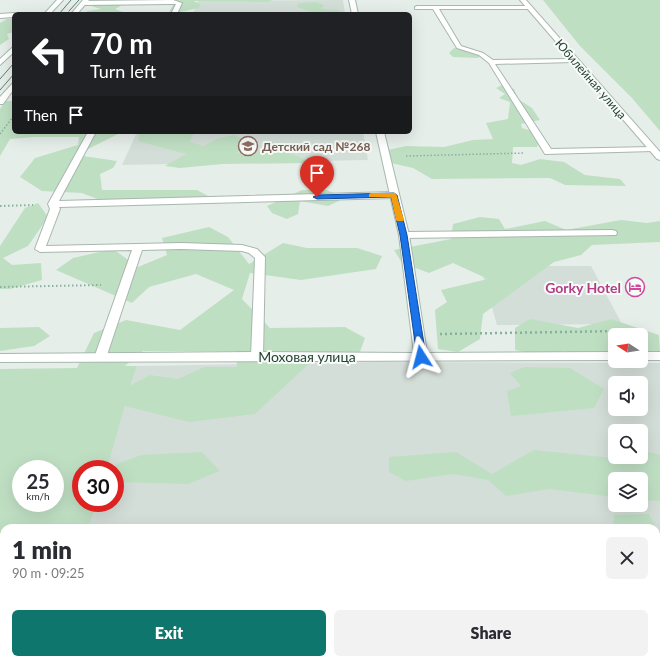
<!DOCTYPE html>
<meta charset="utf-8">
<style>
:root{--surface:#fff;--page:#f2f2f3;--text:#2b2b33;--muted:#7c7c81;--accent:#0f766e}
body{margin:0;font-family:Lato,sans-serif;background:var(--page);color:var(--text);height:100vh;display:flex;flex-direction:column;font-size:15px;white-space:nowrap}
*{box-sizing:border-box;margin:0}
p{font-size:13px;color:var(--muted)}
.icon{flex:none;width:22px;height:22px;fill:none;stroke:currentColor;stroke-width:2;stroke-linecap:round;stroke-linejoin:round}
.map{position:relative;flex:1;overflow:hidden}
.panel{position:absolute;left:0px;top:524px;width:660px;height:140px;display:flex;flex-direction:column;background:var(--surface);border-radius:12px 12px 0 0;box-shadow:0 4px 16px #0002}
.panel>*{flex:none}
.top-card{position:absolute;left:12px;top:12px;width:400px;height:122px;border-radius:6px;box-shadow:0 4px 16px #0002;background:#202124;color:#fff;overflow:hidden}
.needle{width:26px;rotate:282deg}
.fabs{position:absolute;left:608px;top:328px;display:grid;gap:8px}
.fabs a{display:grid;place-items:center;width:40px;height:40px;border-radius:6px;background:var(--surface);box-shadow:0 4px 16px #0002;font-size:20px}
.speed{position:absolute;left:12px;top:460px;display:flex;gap:8px;font-size:20px;font-weight:700;text-align:center}
.speed>*{display:grid;place-content:center;width:52px;height:52px;border-radius:50%;background:var(--surface);box-shadow:0 4px 16px #0002;line-height:1}
.speed small{font-size:10px;font-weight:400}
.speed .limit{border:6px solid #d22;background:#fff;color:#111}
.pin{position:absolute;display:grid;place-items:center;width:34px;height:34px;color:#fff;margin:-41px -17px;border-radius:50% 50% 50% 0;rotate:-45deg;box-shadow:0 0 4px #0007}
.pin .icon{rotate:45deg}
.me{position:absolute;width:44px;margin:-22px;rotate:351deg;stroke-linejoin:round;filter:drop-shadow(0 0 3px #0008)}
.turn{display:flex;align-items:center;gap:14px;height:84px;padding:0 12px;font-size:18px}
.turn .icon{width:52px;height:52px;stroke-width:2.5}
.turn b{display:block;font-size:28px;line-height:34px}
.then{display:flex;align-items:center;height:38px;padding:0 12px;background:#0003;gap:8px;font-size:15px}
.round{display:grid;place-items:center;flex:none;width:42px;height:42px;border-radius:6px;background:var(--page)}
.headline{display:flex;align-items:center;justify-content:space-between;height:68px;padding:0 12px}
h1{font-size:24px;font-weight:800;line-height:30px}
.primary-button{display:flex;gap:8px;margin-top:auto;padding:8px 12px}
.primary-button a{flex:1;height:46px;border-radius:6px;background:var(--accent);color:#fff;font-size:16px;font-weight:800;line-height:46px;text-align:center}
.primary-button a+a{background:var(--page);color:var(--text)}
.map>svg:first-child{display:block}
</style>
<div class="map">
<svg width="660" height="664" viewBox="0 0 660 664">
<rect width="100%" height="100%" fill="#e6eee9"/>
<g fill="#d4ded8" fill-rule="evenodd">
<path d="M 343,0 L 345,14 L 193,14 L 198,1 Z"/>
<path d="M 137,132 L 363,132 L 368,160 L 122,165 Z"/>
<path d="M 480,266 L 591,266 L 622,324 L 497,325 Z"/>
<path d="M 378,362 L 660,363 L 660,598 L 656,598 L 656,528 L 89,528 L 96,503 L 115,503 L 115,469 L 106,469 L 137,366 ZM 615,383 L 641,383 L 641,409 L 615,409 ZM 615,431 L 641,431 L 641,457 L 615,457 ZM 615,479 L 641,479 L 641,505 L 615,505 Z"/>
</g>
<g fill="#bfdfc3" fill-rule="evenodd">
<path d="M 91,0 L 110,0 L 110,2 L 121,6 L 115,9 L 125,13 L 86,14 L 87,11 L 101,9 L 91,6 L 96,2 Z"/>
<path d="M 167,0 L 273,0 L 267,2 L 194,1 L 201,5 L 198,8 L 180,12 L 194,14 L 168,14 L 173,5 Z"/>
<path d="M 543,0 L 660,0 L 660,131 L 632,98 L 580,46 Z"/>
<path d="M 316,2 L 324,5 L 321,9 L 339,10 L 340,14 L 314,14 L 313,12 L 297,7 L 299,3 Z"/>
<path d="M 7,19 L 14,19 L 14,32 L 7,34 L 9,39 L 0,45 L 0,23 Z"/>
<path d="M 454,48 L 470,49 L 485,53 L 478,58 L 453,57 L 449,53 Z"/>
<path d="M 502,85 L 514,89 L 518,99 L 532,108 L 540,120 L 521,124 L 522,128 L 541,134 L 537,147 L 513,147 L 512,163 L 521,165 L 540,159 L 564,162 L 585,175 L 620,179 L 626,186 L 565,185 L 550,178 L 432,179 L 413,168 L 391,163 L 388,150 L 406,146 L 444,147 L 473,140 L 493,139 L 486,123 L 508,119 L 510,102 L 499,98 L 505,94 L 496,88 Z"/>
<path d="M 6,101 L 14,101 L 14,132 L 122,132 L 76,155 L 117,161 L 113,168 L 100,174 L 102,190 L 197,190 L 208,196 L 185,203 L 100,200 L 82,193 L 42,191 L 20,177 L 35,158 L 78,145 L 79,137 L 35,137 L 10,139 L 0,156 L 0,109 Z"/>
<path d="M 140,132 L 194,132 L 190,142 L 204,146 L 219,138 L 234,135 L 245,141 L 237,153 C 261,151 289,147 309,163 L 222,164 L 180,168 L 165,166 L 186,154 L 138,141 Z"/>
<path d="M 302,190 L 327,190 L 345,198 L 328,206 L 300,201 L 298,214 L 287,219 L 272,213 L 267,206 Z"/>
<path d="M 38,203 L 48,217 L 28,246 L 3,258 L 12,265 L 41,263 L 42,280 L 10,289 L 0,289 L 0,246 L 25,208 Z"/>
<path d="M 480,217 L 499,219 L 505,229 L 545,221 L 566,230 L 621,220 L 647,223 L 660,221 L 660,242 L 592,245 L 581,255 L 554,262 L 483,314 L 480,339 L 458,352 L 438,349 L 435,310 L 447,302 L 441,290 L 488,279 L 453,263 L 429,273 L 402,263 L 394,250 L 451,239 L 453,224 Z"/>
<path d="M 209,227 L 228,237 L 249,264 L 283,243 L 307,248 L 357,248 L 382,256 L 376,269 L 301,280 L 250,273 L 242,299 L 270,328 L 345,327 L 365,338 L 358,357 L 313,360 L 255,414 L 189,422 L 125,406 L 107,468 L 141,455 L 202,452 L 220,471 L 188,484 L 115,482 L 115,469 L 81,469 L 81,503 L 96,503 L 89,528 L 4,528 L 4,616 L 0,616 L 0,369 L 77,368 L 94,333 L 126,320 L 180,330 L 234,290 L 196,274 L 149,287 L 132,303 L 56,270 L 73,258 L 113,249 L 138,267 L 167,255 L 162,238 ZM 143,351 L 236,351 L 237,367 L 204,367 L 178,379 L 150,375 L 131,385 L 137,366 L 125,366 ZM 21,469 L 55,469 L 55,503 L 21,503 Z"/>
<path d="M 530,319 L 578,328 L 611,319 L 659,335 L 660,354 L 641,360 L 641,335 L 615,335 L 615,357 L 563,351 L 553,358 L 515,350 L 515,328 Z"/>
<path d="M 39,327 L 50,336 L 34,346 L 0,351 L 0,328 Z"/>
<path d="M 524,367 L 570,368 L 604,389 L 594,408 L 511,416 L 507,391 L 521,386 L 510,373 Z"/>
<path d="M 534,450 L 613,458 L 615,456 L 641,457 L 641,450 L 660,455 L 660,501 L 641,500 L 641,479 L 615,479 L 615,497 L 549,489 L 506,496 L 488,480 L 453,474 L 406,481 L 389,472 L 389,457 L 456,452 L 492,474 Z"/>
<path d="M 649,514 L 656,528 L 613,528 L 614,515 Z"/>
<path d="M 656,528 L 660,536 L 660,592 L 656,599 Z"/>
<path d="M 656,615 L 660,615 L 660,664 L 444,664 L 445,660 L 656,660 Z"/>
<path d="M 4,638 L 4,660 L 153,660 L 148,664 L 0,664 L 0,639 Z"/>
<path d="M 172,660 L 241,660 L 241,664 L 169,664 Z"/>
<path d="M 257,660 L 424,660 L 425,664 L 254,664 Z"/>
</g>
<g fill="none" stroke-linecap="round" stroke-linejoin="round">
<g stroke="#a8b7af" stroke-width="2">
<g id="service">
<path d="M 173,0 L 182,3 L 177,14 L 171,14 L 176,4 L 173,4 L 84,5 L 81,3 L 84,1 Z"/>
<path d="M 417,6 L 531,6 L 531,8 L 529,9 L 439,9 L 461,46 L 483,53 L 493,60 L 576,59 L 576,61 L 574,62 L 495,64 L 551,149 L 653,147 L 657,149 L 653,151 L 545,154 L 489,63 L 479,55 L 457,48 L 433,9 L 415,9 L 415,7 Z"/>
<path d="M 88,132 L 96,132 L 59,201 L 394,192 L 399,195 L 394,198 L 59,207 L 60,209 L 46,246 L 181,243 L 242,245 L 257,249 L 265,257 L 263,356 L 261,359 L 253,359 L 251,356 L 255,258 L 249,253 L 242,251 L 181,249 L 142,250 L 106,358 L 104,361 L 96,361 L 94,358 L 132,250 L 40,252 L 35,249 L 50,209 L 48,204 Z"/>
<path d="M 612,230 L 616,231 L 617,233 L 616,235 L 404,238 L 399,235 L 404,232 Z"/>
<path d="M 164,660 L 182,660 L 181,664 L 163,664 Z"/>
<rect x="441" y="660" width="18" height="4"/>
</g>
</g>
<g stroke="#a8b7af" stroke-width="2">
<g id="minor">
<path d="M 349,0 L 355,0 L 358,14 L 352,14 Z"/>
<path d="M 520,0 L 526,0 L 660,152 L 660,160 L 657,159 Z"/>
<path d="M 0,14 L 14,13 L 16,14 L 14,14 L 14,17 L 0,18 Z"/>
<path d="M 376,132 L 384,132 L 409,235 L 427,353 L 615,352 L 615,360 L 0,362 L 0,354 L 257,352 L 414,353 L 399,235 Z"/>
<rect x="641" y="352" width="19" height="8"/>
<rect x="656" y="597" width="4" height="16"/>
<rect x="0" y="620" width="4" height="16"/>
</g>
</g>
<g stroke="#a4baaf" stroke-width="2">
<g id="secondary">
<path d="M 57,0 L 63,0 L 50,14 L 44,14 Z"/>
<path d="M 83,0 L 89,0 L 77,14 L 71,14 Z"/>
<path d="M 14,46 L 14,52 L 0,65 L 0,59 Z"/>
<path d="M 14,83 L 14,89 L 3,104 L 0,104 L 0,97 L 12,84 Z"/>
</g>
</g>
<g stroke="#87b19d" stroke-width="1.5" stroke-dasharray="1.5 2" stroke-linecap="butt">
<path d="M 0,134 L 13,117"/>
<path d="M 406,156 L 525,153"/>
</g>
<g stroke="#87b19d" stroke-width="2" stroke-dasharray="1.5 2.5" stroke-linecap="butt">
<path d="M 0,206 L 33,205"/>
<path d="M 0,287 L 101,285"/>
</g>
<path stroke="#87b19d" stroke-width="2.5" stroke-dasharray="2 3" stroke-linecap="butt" d="M 440,334 L 621,331 L 639,335"/>
<use href="#service" fill="#fff" fill-rule="evenodd"/>
<use href="#minor" fill="#fff" fill-rule="evenodd"/>
<use href="#secondary" fill="#fff" fill-rule="evenodd"/>
<g stroke="#607c70" stroke-width="1">
<path d="M 69,11 L 79,0"/>
<path d="M 59,14 L 71,0"/>
<path d="M 0,79 L 14,63"/>
<path d="M 0,90 L 14,74"/>
</g>
</g>
<path fill="#1a73e8" stroke="#114b97" d="M 394,193 L 397,195 L 407,235 L 426,357 L 421,360 L 417,357 L 400,235 L 391,197 L 317,199 L 313,197 L 317,195 Z"/>
<path fill="#f59e0b" d="M 371,193 L 396,193 L 404,220 L 403,221 L 397,221 L 396,220 L 391,197 L 369,197 L 369,194 Z"/>
<defs>
<g id="school-ring" transform="scale(1)"><circle r="9.5" fill="#f7fbf8" stroke="#8d6e63" stroke-width="1.5"/><path d="M0-5L7-2L0 1L-7-2ZM-4 1L0 2.5L4 1V4Q0 6-4 4Z" fill="#8d6e63"/></g>
<g id="hotel-ring" transform="scale(1)"><circle r="9.5" fill="#f7fbf8" stroke="#d1479c" stroke-width="1.5"/><path d="M-6-4.5h1.5V1H6V5H4.5V3h-9V5H-6ZM-4 0a1.8 1.8 0 1 1 3.6 0ZM.5 0V-2.5h3Q6-2.5 6 0Z" fill="#d1479c"/></g>
</defs>
<g fill-rule="evenodd">
<use href="#school-ring" x="248" y="146"/>
<use href="#hotel-ring" x="635" y="287"/>
</g>
<g text-anchor="middle" dominant-baseline="central" stroke-width="4" stroke-linejoin="round" paint-order="stroke">
<g font-size="12" fill="#254135" stroke="#f7fbf8">
<text transform="translate(591 79) rotate(49)">Юбилейная улица</text>
</g>
<g font-size="12" font-weight="bold" fill="#785e54" stroke="#f7fbf8" text-anchor="start">
<text x="262" y="146">Детский сад №268</text>
</g>
<g font-size="14" font-weight="bold" fill="#b23c85" stroke="#f7fbf8" text-anchor="end">
<text x="621" y="287">Gorky Hotel</text>
</g>
<g font-size="14" fill="#254135" stroke="#f7fbf8">
<text x="307" y="356">Моховая улица</text>
</g>
</g>
</svg>
<div class="fabs">
<a><svg class="needle" viewBox="-14 -14 28 28"><path d="M0-13l5 13h-10z" fill="#e53935"/><path d="M0 13l5-13h-10z" fill="#7c7c81"/></svg></a>
<a><svg class="icon" aria-label="sound" viewBox="0 0 24 24"><path d="M4 9h4l5-4v14l-5-4H4zM17 9q2 3 0 6"/></svg></a>
<a><svg class="icon" aria-label="search" viewBox="0 0 24 24"><circle cx="10" cy="10" r="6"/><path d="M15 15l6 6"/></svg></a>
<a><svg class="icon" aria-label="layers" viewBox="0 0 24 24"><path d="M12 4l9 5-9 5-9-5zM3 14l9 5 9-5"/></svg></a>
</div>
<div class="speed"><div>25<small>km/h</small></div><div class="limit">30</div></div>
<div class="pin" style="left:317px;top:197px;background:#d93025"><svg class="icon" aria-label="arrive" viewBox="0 0 24 24"><path d="M6 21V4h12l-3 4 3 4H6"/></svg></div>
<svg class="me" style="left:421px;top:357px" viewBox="-20 -20 40 40"><path d="M0-17L14 15 0 8-14 15z" fill="#1a73e8" stroke="#fff" stroke-width="4"/></svg>
<div class="top-card">
<div class="turn"><svg class="icon" aria-label="left" viewBox="0 0 24 24"><path d="M17 20v-9H6M10 6l-5 5 5 5"/></svg><div><b>70 m</b>Turn left</div></div>
<div class="then">Then<svg class="icon" aria-label="arrive" viewBox="0 0 24 24"><path d="M6 21V4h12l-3 4 3 4H6"/></svg></div>
</div>
<section class="panel">
<div class="headline"><div><h1>1 min</h1><p>90 m · 09:25</p></div><a class="round"><svg class="icon" aria-label="close" viewBox="0 0 24 24"><path d="M6 6l12 12M18 6L6 18"/></svg></a></div>
<div class="primary-button"><a>Exit</a><a>Share</a></div>
</section>
</div>
